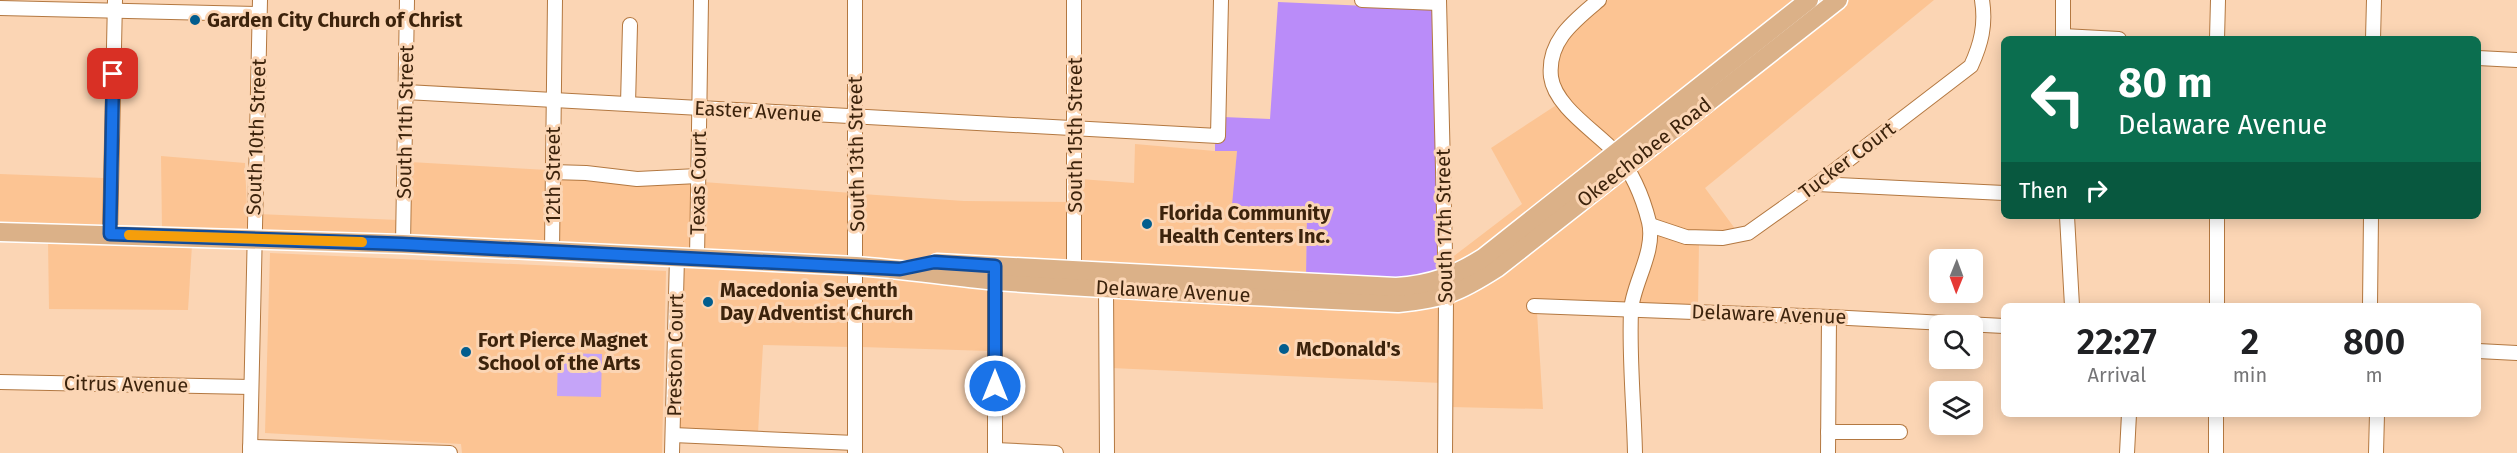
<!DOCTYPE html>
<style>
:root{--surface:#fff;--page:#f6f6f6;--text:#202124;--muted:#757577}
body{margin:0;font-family:"Fira Sans",sans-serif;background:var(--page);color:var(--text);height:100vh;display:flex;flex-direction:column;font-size:22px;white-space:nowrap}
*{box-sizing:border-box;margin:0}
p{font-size:20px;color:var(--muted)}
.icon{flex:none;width:33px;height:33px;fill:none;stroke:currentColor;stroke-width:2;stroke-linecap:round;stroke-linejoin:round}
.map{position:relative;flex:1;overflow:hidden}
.side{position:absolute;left:2001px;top:303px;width:480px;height:114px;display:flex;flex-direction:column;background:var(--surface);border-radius:9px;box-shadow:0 3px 15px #0003}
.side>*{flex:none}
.top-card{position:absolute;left:2001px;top:36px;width:480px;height:183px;border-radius:9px;box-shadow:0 3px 15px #0003;background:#0b6e4f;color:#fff;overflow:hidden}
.needle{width:39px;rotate:181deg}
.buttons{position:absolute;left:1929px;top:249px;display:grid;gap:12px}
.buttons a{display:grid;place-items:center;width:54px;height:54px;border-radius:9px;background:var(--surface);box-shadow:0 3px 15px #0003;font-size:30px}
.pin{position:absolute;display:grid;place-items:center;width:51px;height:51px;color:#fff;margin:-26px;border-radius:12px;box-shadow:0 3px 9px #0006}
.me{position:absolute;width:66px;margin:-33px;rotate:0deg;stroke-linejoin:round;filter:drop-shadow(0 0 4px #0008)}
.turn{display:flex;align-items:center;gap:21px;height:126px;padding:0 18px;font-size:27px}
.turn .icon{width:78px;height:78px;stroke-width:2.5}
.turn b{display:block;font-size:42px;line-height:51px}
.then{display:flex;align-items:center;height:57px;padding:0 18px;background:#0003;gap:12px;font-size:22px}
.eta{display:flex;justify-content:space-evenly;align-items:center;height:102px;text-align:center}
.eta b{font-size:36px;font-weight:600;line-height:42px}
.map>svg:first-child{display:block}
</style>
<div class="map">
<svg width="2517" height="453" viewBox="0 0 2517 453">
<rect width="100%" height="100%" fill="#fbd5b4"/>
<g fill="#fcc493">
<path d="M 1608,0 L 1801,0 L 1616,145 L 1567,99 L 1557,79 L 1556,63 L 1561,46 L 1573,28 Z"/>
<path d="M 1846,0 L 1934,0 L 1705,188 L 1736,230 L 1723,232 L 1687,231 L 1654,220 L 1632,167 Z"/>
<path d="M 1558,104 L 1607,152 L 1480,253 L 1450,271 L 1450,259 L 1522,204 L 1491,148 Z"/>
<path d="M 1135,144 L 1215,151 L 1237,150 L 1233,205 L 1307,212 L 1306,276 L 1080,264 L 1080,179 L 1134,183 Z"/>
<path d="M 161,156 L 245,163 L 248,233 L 162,230 Z"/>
<path d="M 410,162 L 547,170 L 547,245 L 408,239 Z"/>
<path d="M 0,174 L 104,178 L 102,229 L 0,226 Z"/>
<path d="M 1624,174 L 1634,194 L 1645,229 L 1641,262 L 1628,303 L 1529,301 L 1529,312 L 1537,312 L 1543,409 L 1450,407 L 1451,301 Z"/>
<path d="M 557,178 L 637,184 L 693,182 L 692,252 L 557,246 Z"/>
<path d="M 703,182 L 852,193 L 852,260 L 702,253 Z"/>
<path d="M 862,194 L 964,201 L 1070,202 L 1069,264 L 934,257 L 900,263 L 862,261 Z"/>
<path d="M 258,214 L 398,220 L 398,238 L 258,233 Z"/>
<path d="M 1654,232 L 1699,243 L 1698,306 L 1638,303 L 1651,265 Z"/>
<path d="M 48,240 L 192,245 L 188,310 L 49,309 Z"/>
<path d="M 270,253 L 666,271 L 662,453 L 462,453 L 461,444 L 265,433 Z"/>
<path d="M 683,263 L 851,271 L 851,347 L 763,345 L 758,433 L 678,429 Z"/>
<path d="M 861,272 L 989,286 L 990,351 L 861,347 Z"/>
<path d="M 1111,294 L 1441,303 L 1441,383 L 1111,368 Z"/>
</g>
<path fill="#c5a4f8" d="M 558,353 L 602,354 L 601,397 L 557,396 Z"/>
<path fill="#ba8cf9" d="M 1278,2 L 1434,9 C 1436,95 1434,181 1439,267 L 1436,276 L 1417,280 L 1306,276 L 1307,212 L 1232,205 L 1237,151 L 1215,151 L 1215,141 L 1222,141 L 1223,117 L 1270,119 Z"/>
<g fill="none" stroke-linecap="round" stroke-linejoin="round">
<g stroke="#b37841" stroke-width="16">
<g id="minor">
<path d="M 1074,0 L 1074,270"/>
<path d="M 1362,0 L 1439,3"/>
<path d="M 1439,0 L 1446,296 L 1445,453"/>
<path d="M 1599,0 C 1574,21 1547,41 1551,77 C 1555,107 1597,132 1616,153 C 1632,172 1643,198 1649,222 C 1656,252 1632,285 1631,311 C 1629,358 1634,406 1635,453"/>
<path d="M 0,8 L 259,14"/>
<path d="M 2063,36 L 2119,39"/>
<path d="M 2063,39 L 2063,0"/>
<path d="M 2217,39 L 2218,0"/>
<path d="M 2373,39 L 2374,0"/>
<path d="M 2478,58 L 2517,60"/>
<path d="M 406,92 L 1218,136 L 1221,0"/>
<path d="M 628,104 L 630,25"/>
<path d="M 552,172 L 586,173 L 637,179 L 698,176"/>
<path d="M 1817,184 L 2004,193"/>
<path d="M 2067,216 L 2072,306"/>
<path d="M 1650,225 L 1686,237 L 1723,238 L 1748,233 L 1817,184 L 1971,66 C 1981,44 1986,25 1982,0"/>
<path d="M 110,234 L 115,0"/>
<path d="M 403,244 L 407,0"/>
<path d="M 552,251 L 555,0"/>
<path d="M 697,258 L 701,0"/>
<path d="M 995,272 L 995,453"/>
<path d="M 1106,288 L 1107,453"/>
<path d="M 1534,306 L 1829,317 L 2004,326"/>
<path d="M 2217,306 L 2217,216"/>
<path d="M 2370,306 L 2371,216"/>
<path d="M 2478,351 L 2517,353"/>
<path d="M 0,382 L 251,387"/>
<path d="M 1828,432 L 1900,432"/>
<path d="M 673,435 L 855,443"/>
<path d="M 250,447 L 450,453"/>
<path d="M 995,450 L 1056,453"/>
<path d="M 250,453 L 260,0"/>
<path d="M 672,453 L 677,257"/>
<path d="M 855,453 L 855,0"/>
<path d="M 1828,453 L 1829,317"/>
<path d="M 2127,453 L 2129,414"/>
<path d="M 2216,453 L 2216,414"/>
<path d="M 2376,453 L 2377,414"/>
</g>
</g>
<g stroke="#fff" stroke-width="21">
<g id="major">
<path d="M 0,232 L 403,244 L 856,266 C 904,269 950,277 997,281 C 1130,291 1264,297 1398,303 C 1445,298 1458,293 1497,268 L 1838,0"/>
<path d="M 937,263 L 1396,287 C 1430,285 1454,276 1483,258 L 1809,0"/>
</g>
</g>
<use href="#minor" stroke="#fff" stroke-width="14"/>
<use href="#major" stroke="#dbb188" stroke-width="18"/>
</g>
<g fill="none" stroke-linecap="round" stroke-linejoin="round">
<g stroke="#114b97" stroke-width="15">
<path id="route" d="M 113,74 L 110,234 L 402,244 L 900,269 L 934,262 L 995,266 L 995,386"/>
</g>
<use href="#route" stroke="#1a73e8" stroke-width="10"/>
<path stroke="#f59e0b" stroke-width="10" d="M 129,235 L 362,242"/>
</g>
<g fill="#025d8e" stroke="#fbd5b4" stroke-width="2">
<circle cx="195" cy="20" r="6"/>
<circle cx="1147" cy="224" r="6"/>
<circle cx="708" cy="302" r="6"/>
<circle cx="1284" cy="349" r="6"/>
<circle cx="466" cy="352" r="6"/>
</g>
<g text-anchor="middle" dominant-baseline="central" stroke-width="6" stroke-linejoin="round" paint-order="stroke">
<g font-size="20" font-weight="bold" fill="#3c230c" stroke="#fbd5b4" text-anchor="start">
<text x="207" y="20">Garden City Church of Christ</text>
<text x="1159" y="213">Florida Community<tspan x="1159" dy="23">Health Centers Inc.</tspan></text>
<text x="720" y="290">Macedonia Seventh<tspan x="720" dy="23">Day Adventist Church</tspan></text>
<text x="478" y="340">Fort Pierce Magnet<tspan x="478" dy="23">School of the Arts</tspan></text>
<text x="1296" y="349">McDonald's</text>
</g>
<g font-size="20" fill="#3c230c" stroke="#fbd5b4">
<text transform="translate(758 111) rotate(3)">Easter Avenue</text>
<text transform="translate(405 122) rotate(-89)">South 11th Street</text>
<text transform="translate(1075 135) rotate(-90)">South 15th Street</text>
<text transform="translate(256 137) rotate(-88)">South 10th Street</text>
<text transform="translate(1644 152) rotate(-38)">Okeechobee Road</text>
<text transform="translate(856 154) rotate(-91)">South 13th Street</text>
<text transform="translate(1847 160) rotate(-37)">Tucker Court</text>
<text transform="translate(553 175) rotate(-90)">12th Street</text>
<text transform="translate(698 183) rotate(-89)">Texas Court</text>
<text transform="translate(1444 226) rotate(-91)">South 17th Street</text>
<text transform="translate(1173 291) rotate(3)">Delaware Avenue</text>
<text transform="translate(1769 314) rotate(2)">Delaware Avenue</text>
<text transform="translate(675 355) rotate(-89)">Preston Court</text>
<text transform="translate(126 384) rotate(1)">Citrus Avenue</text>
</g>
</g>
</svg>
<div class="buttons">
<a><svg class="needle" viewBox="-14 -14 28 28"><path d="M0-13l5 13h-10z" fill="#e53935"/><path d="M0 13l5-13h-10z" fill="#757577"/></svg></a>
<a><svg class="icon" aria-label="search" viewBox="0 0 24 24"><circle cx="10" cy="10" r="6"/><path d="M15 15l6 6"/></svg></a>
<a><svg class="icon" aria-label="layers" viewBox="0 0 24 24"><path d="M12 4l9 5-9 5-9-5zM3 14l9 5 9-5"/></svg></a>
</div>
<div class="pin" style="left:113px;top:74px;background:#d93025"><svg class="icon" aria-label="arrive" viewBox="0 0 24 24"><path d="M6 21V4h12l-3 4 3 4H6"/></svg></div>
<svg class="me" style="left:995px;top:386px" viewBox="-20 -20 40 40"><circle r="17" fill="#1a73e8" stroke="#fff" stroke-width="3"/><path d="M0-11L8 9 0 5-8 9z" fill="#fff"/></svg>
<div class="top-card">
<div class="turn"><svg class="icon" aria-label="left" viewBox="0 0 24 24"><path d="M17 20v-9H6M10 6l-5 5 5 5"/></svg><div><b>80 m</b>Delaware Avenue</div></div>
<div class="then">Then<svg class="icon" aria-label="right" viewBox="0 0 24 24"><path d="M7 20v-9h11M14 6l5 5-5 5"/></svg></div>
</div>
<section class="side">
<div class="eta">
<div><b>22:27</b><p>Arrival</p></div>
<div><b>2</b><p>min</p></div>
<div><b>800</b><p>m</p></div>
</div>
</section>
</div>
